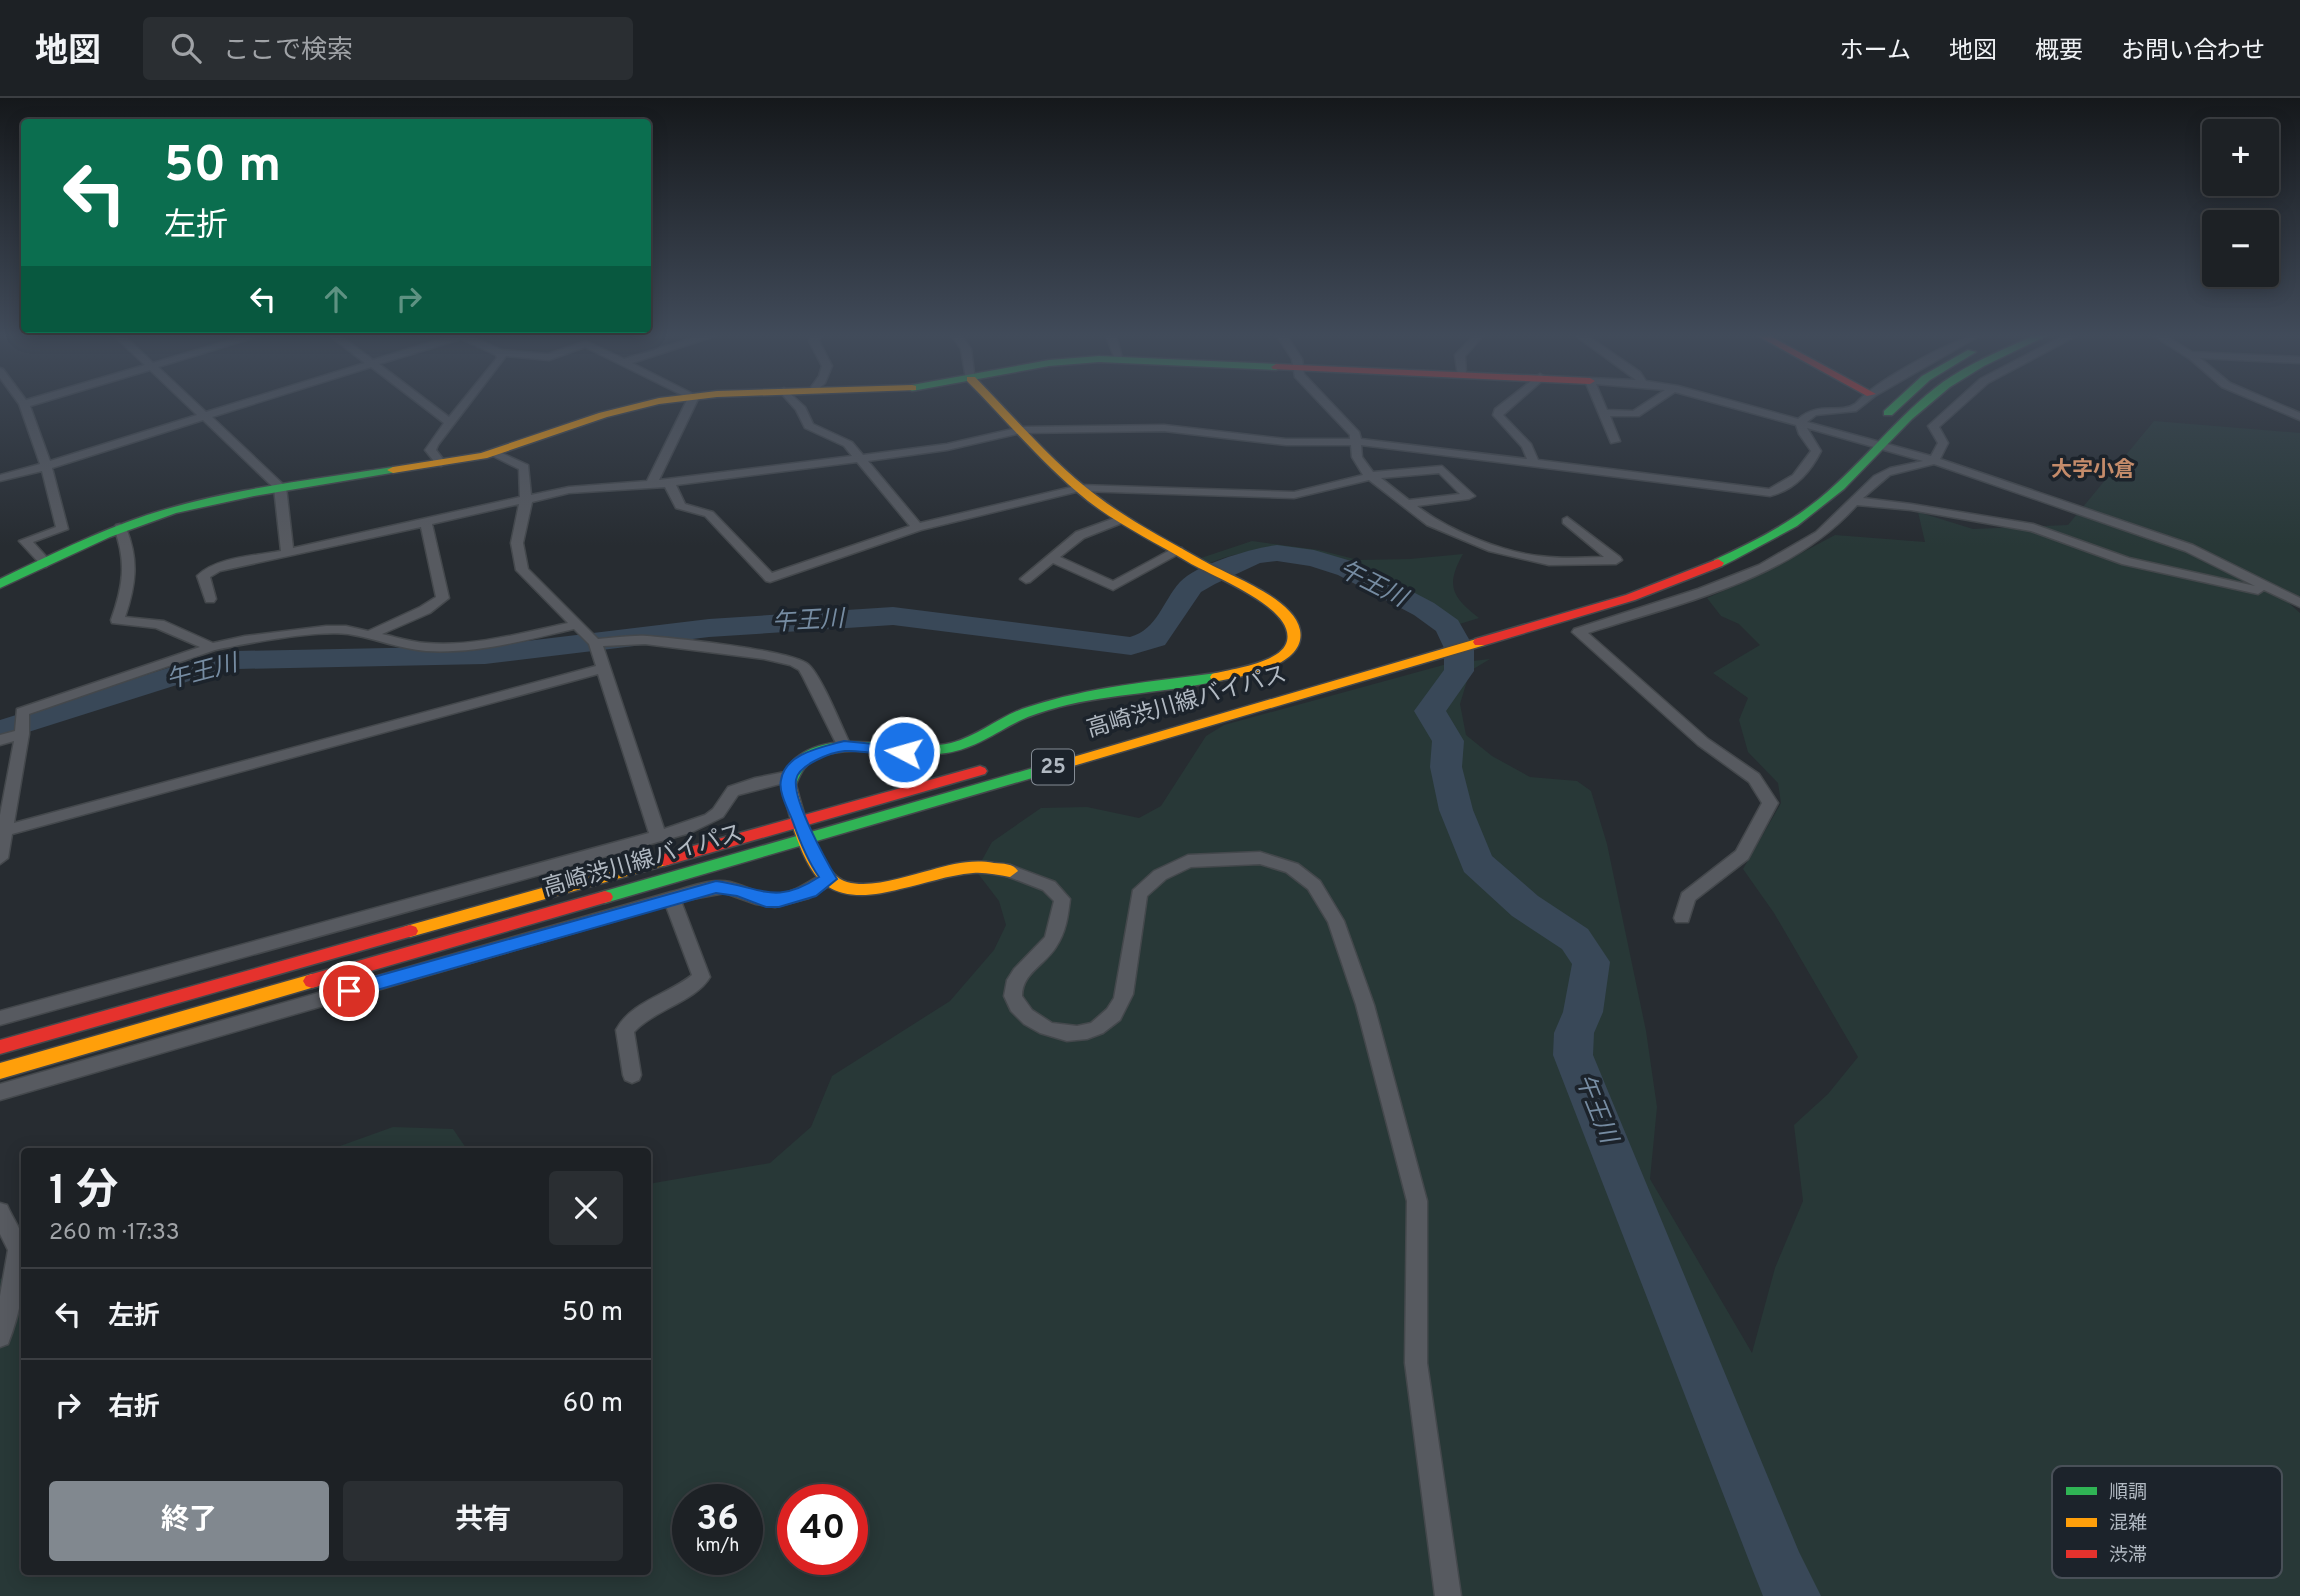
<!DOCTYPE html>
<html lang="ja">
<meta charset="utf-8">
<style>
:root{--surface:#1d2125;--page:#2a2e32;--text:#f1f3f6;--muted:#a0a3a7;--line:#3b3e42;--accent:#81888f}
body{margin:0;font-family:Overpass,"Noto Sans JP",sans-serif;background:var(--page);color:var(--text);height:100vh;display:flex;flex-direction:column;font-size:26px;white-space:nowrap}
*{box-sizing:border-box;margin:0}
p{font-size:23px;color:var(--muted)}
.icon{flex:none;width:38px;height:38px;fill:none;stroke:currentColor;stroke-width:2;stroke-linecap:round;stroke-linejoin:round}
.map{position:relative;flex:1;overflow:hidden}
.side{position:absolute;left:21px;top:1050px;width:630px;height:427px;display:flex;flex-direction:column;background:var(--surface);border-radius:7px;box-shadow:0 4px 18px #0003,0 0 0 2px var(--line)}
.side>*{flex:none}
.hud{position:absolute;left:21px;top:21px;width:630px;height:214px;border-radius:7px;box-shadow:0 4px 18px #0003,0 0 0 2px var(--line);background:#0b6e4f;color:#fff;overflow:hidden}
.tools{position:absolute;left:2202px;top:21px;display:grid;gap:14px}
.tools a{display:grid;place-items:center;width:77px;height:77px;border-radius:7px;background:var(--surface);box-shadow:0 4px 18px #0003,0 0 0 2px var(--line);font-size:35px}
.speed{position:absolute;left:672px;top:1386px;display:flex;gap:14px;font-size:35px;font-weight:700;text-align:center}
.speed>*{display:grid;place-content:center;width:91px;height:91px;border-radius:50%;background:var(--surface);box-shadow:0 4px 18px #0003,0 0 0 2px var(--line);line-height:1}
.speed small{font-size:18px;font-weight:400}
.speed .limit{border:10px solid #d22;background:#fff;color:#111}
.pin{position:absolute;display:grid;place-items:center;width:60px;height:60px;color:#fff;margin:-30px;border:4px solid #fff;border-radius:50%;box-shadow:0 2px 7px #0007}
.me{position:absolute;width:77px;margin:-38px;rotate:276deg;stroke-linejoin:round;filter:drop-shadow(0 0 5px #0008)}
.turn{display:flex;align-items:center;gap:24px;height:147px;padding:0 28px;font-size:32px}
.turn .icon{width:91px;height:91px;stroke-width:2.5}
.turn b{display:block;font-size:49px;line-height:60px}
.lanes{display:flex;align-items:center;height:66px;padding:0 28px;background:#0003;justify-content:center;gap:35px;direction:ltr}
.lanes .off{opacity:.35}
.round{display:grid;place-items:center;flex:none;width:74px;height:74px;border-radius:7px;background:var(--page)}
.overview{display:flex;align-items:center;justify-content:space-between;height:119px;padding:0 28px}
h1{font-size:42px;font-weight:700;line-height:52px}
.action{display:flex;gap:14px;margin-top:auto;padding:14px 28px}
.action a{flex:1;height:80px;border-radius:7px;background:var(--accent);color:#fff;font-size:28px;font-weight:700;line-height:80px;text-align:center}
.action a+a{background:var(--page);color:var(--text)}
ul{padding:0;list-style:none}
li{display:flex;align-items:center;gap:21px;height:91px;padding:0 28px;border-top:2px solid var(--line)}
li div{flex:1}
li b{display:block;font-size:26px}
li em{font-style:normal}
header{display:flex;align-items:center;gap:42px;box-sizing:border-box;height:98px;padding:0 35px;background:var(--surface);border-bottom:2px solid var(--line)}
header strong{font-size:33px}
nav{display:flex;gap:38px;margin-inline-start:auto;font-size:24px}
.search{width:490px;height:63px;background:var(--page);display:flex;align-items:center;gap:18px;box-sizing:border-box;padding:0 24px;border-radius:7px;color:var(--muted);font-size:26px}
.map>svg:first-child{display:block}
</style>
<header>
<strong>地図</strong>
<div class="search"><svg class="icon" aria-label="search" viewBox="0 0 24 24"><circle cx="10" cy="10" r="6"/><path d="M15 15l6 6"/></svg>ここで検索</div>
<nav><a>ホーム</a><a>地図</a><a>概要</a><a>お問い合わせ</a></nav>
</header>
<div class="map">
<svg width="2300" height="1498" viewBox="0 0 2300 1498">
<rect width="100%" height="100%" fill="#272c31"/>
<g fill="#283837" fill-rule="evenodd">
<path d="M 2154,323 L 2300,335 L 2300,503 L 2281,498 L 2300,515 L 2300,1498 L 0,1498 L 0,1181 L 24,1171 L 24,1474 L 648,1474 L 648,1086 L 770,1065 L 811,1029 L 832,978 L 950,903 L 994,852 L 1006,827 L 999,803 L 976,773 L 992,744 L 1041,710 L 1087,709 L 1139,720 L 1161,708 L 1206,638 L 1224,627 L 1447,566 L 1490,561 L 1470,573 L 1460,606 L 1466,637 L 1492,658 L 1530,679 L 1577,683 L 1591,693 L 1607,746 L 1646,933 L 1657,1009 L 1650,1081 L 1752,1255 L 1775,1170 L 1803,1103 L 1794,1027 L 1828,996 L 1858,959 L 1774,815 L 1743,771 L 1781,705 L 1778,685 L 1748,654 L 1739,622 L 1748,600 L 1713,575 L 1760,547 L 1739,526 L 1721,518 L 1707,500 L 1762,476 L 1835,437 L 1925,444 L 1918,414 L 1973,431 L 2068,427 ZM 688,1402 L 747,1402 L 747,1461 L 688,1461 ZM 793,1402 L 852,1402 L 852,1461 L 793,1461 Z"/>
<path d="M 1252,443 L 1319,452 L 1358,462 L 1410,461 L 1463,456 C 1445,488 1452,499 1479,520 L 1453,528 C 1385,479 1293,429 1210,465 L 1201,460 Z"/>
<path d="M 393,1029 L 453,1031 L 468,1053 L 326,1053 Z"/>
</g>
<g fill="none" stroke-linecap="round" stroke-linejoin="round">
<path fill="#394858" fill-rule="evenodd" d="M 1277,447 L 1314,452 L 1358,465 L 1434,505 L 1458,522 L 1474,550 L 1474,573 L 1446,613 L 1464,643 L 1462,669 L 1473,712 L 1492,758 L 1538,798 L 1588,831 L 1610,864 L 1603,914 L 1594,935 L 1593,957 L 1799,1454 L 1821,1498 L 1763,1498 L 1753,1473 L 1553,957 L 1554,935 L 1563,914 L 1572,866 L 1562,851 L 1512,818 L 1464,774 L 1439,712 L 1430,669 L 1432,643 L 1414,613 L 1444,572 L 1444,550 L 1436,533 L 1414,517 L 1338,477 L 1310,468 L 1277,463 L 1260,465 L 1215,486 L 1201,494 L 1165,547 L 1131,557 L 893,527 L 709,539 L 485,566 L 237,571 L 202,579 L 0,643 L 0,622 L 184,565 L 237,553 L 485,548 L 709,521 L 893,509 L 1130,539 C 1158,531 1162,504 1180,484 C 1197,466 1253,450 1277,447 Z"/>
<g stroke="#44484c" stroke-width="3">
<g id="street">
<path d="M 114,238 L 125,238 L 153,265 L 243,238 L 259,238 L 158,269 L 206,314 L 365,265 L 330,238 L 341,238 L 373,262 L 450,238 L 471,238 L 502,252 L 548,256 L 586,243 L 624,261 L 699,238 L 715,238 L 632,265 L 699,299 L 659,382 L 852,358 L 844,348 L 805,330 L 796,312 L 779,293 L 784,290 L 805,309 L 813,326 L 852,344 L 863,357 L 947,346 L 1021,329 L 1164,327 L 1286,341 L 1350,341 L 1350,337 L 1295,279 L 1292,261 L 1277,238 L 1287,238 L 1302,261 L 1304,276 L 1359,334 L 1361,341 L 1527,361 L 1522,349 L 1493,317 L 1495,311 L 1540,276 L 1545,279 L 1544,281 L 1503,317 L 1531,346 L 1538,362 L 1769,391 L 1793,377 L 1811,353 L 1799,336 L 1796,327 L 1675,294 L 1639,318 L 1610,318 L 1620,343 L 1611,345 L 1585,283 L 1590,280 L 1636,282 L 1576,238 L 1588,238 L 1640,274 L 1646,283 L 1678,288 L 1798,321 C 1821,302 1837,317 1855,306 C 1859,303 1862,298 1867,295 C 1886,279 1956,238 1979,238 L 1875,298 L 1856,313 L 1816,317 L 1807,324 L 1931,358 L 1938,345 L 1928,328 L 1980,281 L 2063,238 L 2076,238 L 1988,285 L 1939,329 L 1948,345 L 1940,361 L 2193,447 L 2300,500 L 2300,509 L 2264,492 L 2258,496 L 2122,466 L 2031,433 L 1911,412 L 1857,407 C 1790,482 1681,505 1588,535 L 1708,641 L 1759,676 L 1778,705 L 1748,761 L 1695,802 L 1688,824 L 1676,824 L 1674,820 L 1682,795 L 1736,753 L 1762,705 L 1749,684 L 1698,647 L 1572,534 L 1574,531 L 1698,491 L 1759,467 L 1816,434 L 1874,378 L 1890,370 L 1923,363 L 1807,330 L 1821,353 C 1810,375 1794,392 1770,398 L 1361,347 L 1362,359 L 1373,374 L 1442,368 L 1475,398 L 1469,401 L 1417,408 C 1449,433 1508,457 1549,459 C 1567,461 1586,459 1604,459 L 1563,425 L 1563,421 L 1567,419 L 1620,459 L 1622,462 L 1616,466 L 1549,467 L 1489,453 L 1427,427 L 1369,382 L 1294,400 L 1080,393 L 921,432 L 770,484 L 766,483 L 705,418 L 676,410 L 665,389 L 569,395 L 532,404 L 523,445 L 528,471 L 598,541 C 614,540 631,537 647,538 C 673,540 794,552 809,567 C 822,579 842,630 851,648 L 849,651 L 839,651 L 803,579 L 799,572 L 790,567 L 764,561 L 645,546 L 603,548 L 664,731 L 705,717 L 713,711 L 728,689 L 755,680 L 790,673 L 795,674 L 797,678 L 795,682 L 738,697 L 723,719 L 690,735 L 0,927 L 0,913 L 649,735 L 598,576 L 12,736 L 8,760 L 0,766 L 0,717 L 14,643 L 0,647 L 0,637 L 15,633 L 17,611 L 200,549 L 156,530 L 112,525 L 111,522 C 123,489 127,464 114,430 L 116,427 L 120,426 L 126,430 C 139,462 136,486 125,519 L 164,523 L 213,545 L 245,538 L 326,528 L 346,528 L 368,533 L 420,509 L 436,499 L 421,429 L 220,473 L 210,479 L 216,501 L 214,504 L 206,504 L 197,478 C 216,459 255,458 281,453 L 274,390 L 203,322 L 52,370 L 68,431 L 33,444 L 52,465 L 46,469 L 42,468 L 19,443 L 56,429 L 42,373 L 0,383 L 0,377 L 40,366 L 19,306 L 0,280 L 0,270 L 3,271 L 26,302 L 145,267 ZM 461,241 L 496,257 L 497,260 L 449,319 L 379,266 ZM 585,249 L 688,300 L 647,383 L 569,389 L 531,397 L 528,367 L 495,352 L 491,353 L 491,357 L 519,371 L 520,399 L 293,450 L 286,389 L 212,319 L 371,269 L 444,325 L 425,352 L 437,367 L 441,368 L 446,365 L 436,352 L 438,347 L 506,258 L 549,262 ZM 150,272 L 197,317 L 50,363 L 30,308 ZM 1596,286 L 1665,292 L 1633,313 L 1607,312 ZM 1164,333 L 1286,347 L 1351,347 L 1352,359 L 1363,377 L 1294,394 L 1080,387 L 920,425 L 868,363 L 947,352 L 1021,335 ZM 857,364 L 910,428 L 772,475 L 713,414 L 685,406 L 676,387 ZM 1934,366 L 2185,453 L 2255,488 L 2129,460 L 2033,426 L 1911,406 L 1863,400 L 1890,377 ZM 1439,375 L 1460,396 L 1409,402 L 1381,380 ZM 519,406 L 511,445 L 516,472 L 568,525 C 522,535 473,549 426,545 C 411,544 396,539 382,536 L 430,515 L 449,500 L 432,426 ZM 574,531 L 589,546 L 596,568 L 14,725 L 29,636 L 29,616 L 215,552 C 249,545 315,532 348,536 C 374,540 400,551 426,553 C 476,556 526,542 574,531 Z"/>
<path d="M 811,238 L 821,238 L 819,243 L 832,268 L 825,285 L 814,295 L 809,292 L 819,278 L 822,268 L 809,243 Z"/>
<path d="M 952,238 L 962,238 L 971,251 L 975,283 L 966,281 L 961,251 Z"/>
<path d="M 1106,238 L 1116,238 L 1123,263 L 1115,261 Z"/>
<path d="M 1473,238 L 1483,238 L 1465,258 L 1466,276 L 1458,278 L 1455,257 Z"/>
<path d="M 2154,238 L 2166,238 L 2192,254 L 2300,259 L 2300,265 L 2200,260 L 2230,285 L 2300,315 L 2300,322 L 2222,289 L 2190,261 Z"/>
<path d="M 1123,417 L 1129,421 L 1127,423 L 1084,440 L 1060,459 L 1113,483 L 1174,450 L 1182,450 L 1184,453 L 1113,492 L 1053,465 L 1030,484 L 1026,485 L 1020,481 L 1076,434 Z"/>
<path d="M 1260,754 L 1298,766 L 1320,783 L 1344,823 L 1374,907 L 1427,1103 L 1427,1265 L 1461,1498 L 1435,1498 L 1405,1265 L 1407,1103 L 1356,907 L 1328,824 L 1308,791 L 1286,774 L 1260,766 L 1191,769 L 1166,781 L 1147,798 L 1133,896 L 1120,922 L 1103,935 L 1087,941 L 1067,943 L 1040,935 L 1024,926 L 1011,913 L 1004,898 L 1007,882 L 1014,871 L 1045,839 L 1054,803 L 1043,792 L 1004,777 L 1002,773 L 1004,769 L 1010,767 L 1055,784 L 1070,801 C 1068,818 1066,834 1056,849 C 1045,867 1022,875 1022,898 L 1032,912 L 1052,925 L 1077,928 L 1091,925 L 1107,911 L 1114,900 L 1133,792 L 1154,773 L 1188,757 Z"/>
<path d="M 828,775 L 834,777 L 836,781 L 834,785 L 809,800 L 775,809 L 756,806 L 725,795 L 681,803 L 710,879 C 696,903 654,912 634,934 L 641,977 L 639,982 L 632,985 L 625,982 L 623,977 L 616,932 C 630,904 669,896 692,877 L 666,808 L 0,1002 L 0,986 L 671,794 C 690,789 711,780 730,784 C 747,788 760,798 778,796 C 797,795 810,780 828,775 Z"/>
<path d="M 0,1105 L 7,1107 C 12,1119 21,1131 24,1143 C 31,1169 18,1221 8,1246 L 0,1249 L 0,1198 L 8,1152 L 0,1136 Z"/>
</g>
</g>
<g stroke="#44484c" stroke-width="3">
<g id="fast">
<path d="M 2033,238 L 2046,238 L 1984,268 L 1950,289 L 1912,321 L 1844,391 L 1797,428 L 1734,462 L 1722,468 L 1714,468 L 1714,462 C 1751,445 1787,427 1819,401 C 1863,365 1897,318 1943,284 C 1970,265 2002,252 2033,238 Z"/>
<path d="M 1968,252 L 1976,254 L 1930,282 L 1892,317 L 1884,317 L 1884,313 L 1922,278 Z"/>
<path d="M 1099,258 L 1276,266 L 1281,269 L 1276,272 L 1099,264 L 1049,268 L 912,293 L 907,290 L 912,287 L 1049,262 Z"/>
<path d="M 393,369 L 399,372 L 397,374 L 254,398 L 176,415 L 110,439 L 0,490 L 0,481 C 48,458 96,434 147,417 C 226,391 311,382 393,369 Z"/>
<path d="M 1217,575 L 1224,579 L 1222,582 C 1168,595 1112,595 1059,609 C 1045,613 1031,617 1019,623 C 995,635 974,651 946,655 C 905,662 858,644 819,659 C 803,666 800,677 794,691 L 789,692 L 782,687 L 781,683 C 785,676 789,666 795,661 C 834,627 906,656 951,645 C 979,638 1001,617 1028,609 C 1089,589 1154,583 1217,575 Z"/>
<path d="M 1068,660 L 1073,662 L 1075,665 L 1073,668 L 605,805 L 599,803 L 597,799 L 599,795 L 605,793 Z"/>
</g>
</g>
<g stroke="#44484c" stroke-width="3">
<g id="slow">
<path d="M 967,279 L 975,279 C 1014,319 1052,364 1097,398 C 1130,423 1167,442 1202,462 C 1229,478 1293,499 1300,532 C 1307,568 1241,579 1217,583 L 1212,582 L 1210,579 L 1212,576 C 1231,571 1282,565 1287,543 C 1295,509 1211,478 1188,464 C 1155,444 1119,427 1088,403 C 1044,368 1007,323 967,283 Z"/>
<path d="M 912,287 L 916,288 L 916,292 L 717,299 L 659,306 L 607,319 L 487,360 L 393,375 L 387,372 L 393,369 L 481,355 L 599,315 L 659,300 L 717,293 Z"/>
<path d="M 1480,540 L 1485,541 L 1485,547 L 1073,668 L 1068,670 L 1061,665 L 1063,662 Z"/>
<path d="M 789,682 L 796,687 C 803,713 818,775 847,784 C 872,791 906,778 931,772 C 952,766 972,761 994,765 C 1003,766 1013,765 1018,773 L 1010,779 C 998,777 985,774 973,775 C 948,777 924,786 900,791 C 877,797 848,802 827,788 C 802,772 788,714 782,687 Z"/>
<path d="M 664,756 L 670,758 L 672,762 L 670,766 L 410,839 L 404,837 L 402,833 L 404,829 L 410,827 Z"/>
<path d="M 312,876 L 318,878 L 321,883 L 318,888 L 0,981 L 0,965 Z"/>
</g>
</g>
<g stroke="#44484c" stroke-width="3">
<g id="jam">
<path d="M 1758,238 L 1770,238 L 1876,296 L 1867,298 Z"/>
<path d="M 1276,266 L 1590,280 L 1595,283 L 1590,286 L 1273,271 L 1271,269 Z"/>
<path d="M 1718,461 L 1724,465 L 1722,468 L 1635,502 L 1485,547 L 1475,547 L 1473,544 L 1475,541 L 1626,497 Z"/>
<path d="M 980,668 L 985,670 L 987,673 L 985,676 L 664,768 L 656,762 L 664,756 Z"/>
<path d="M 605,793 L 611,795 L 613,799 L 611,803 L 312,890 L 306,888 L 303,883 L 306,878 L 312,876 Z"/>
<path d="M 410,827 L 416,829 L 418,833 L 416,837 L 0,956 L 0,942 Z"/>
</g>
</g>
<use href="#street" fill="#575a60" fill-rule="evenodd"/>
<use href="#fast" fill="#30b455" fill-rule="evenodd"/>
<use href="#slow" fill="#ff9f0a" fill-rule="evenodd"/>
<use href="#jam" fill="#e5322d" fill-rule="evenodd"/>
</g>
<linearGradient id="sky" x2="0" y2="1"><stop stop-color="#15181b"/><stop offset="0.53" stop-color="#414b5a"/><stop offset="1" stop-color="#414b5a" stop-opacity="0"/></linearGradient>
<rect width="2300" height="448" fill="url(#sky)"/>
<path fill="#1a73e8" stroke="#114b97" stroke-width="2" d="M 844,643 L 904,649 L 911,654 L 904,659 C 885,657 863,652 845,653 C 831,654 798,667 796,682 C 793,703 826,763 837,781 L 816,798 L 779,809 L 766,809 L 737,798 L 716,795 L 349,900 L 343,898 L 340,893 L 343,888 L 349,886 L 716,783 C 761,789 775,808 819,779 C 807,762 800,744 793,724 C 789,713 778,694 781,682 C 785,655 823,649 844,643 Z"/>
<g text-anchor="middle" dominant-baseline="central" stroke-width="7" stroke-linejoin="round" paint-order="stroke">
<g font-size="21" font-weight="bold" fill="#c48b6a" stroke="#1c232b">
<text x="2093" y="372">大字小倉</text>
</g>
<rect fill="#1c232b" stroke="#848c95" stroke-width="2" x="1032" y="651.5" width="42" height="35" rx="5"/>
<g font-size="21" font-weight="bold" fill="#b1b9c2">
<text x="1053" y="669">25</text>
</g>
<g font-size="23" fill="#b1b9c2" stroke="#1c232b">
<text transform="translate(1187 605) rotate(-16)">高崎渋川線バイパス</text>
<text transform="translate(643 764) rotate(-16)">高崎渋川線バイパス</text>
</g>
<g font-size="24" font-style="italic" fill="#768ca2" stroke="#1c232b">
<text transform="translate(1372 487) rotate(27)">午王川</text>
<text transform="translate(808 524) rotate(-3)">午王川</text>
<text transform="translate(202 575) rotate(-15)">午王川</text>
<text transform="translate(1595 1011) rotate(68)">午王川</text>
</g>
</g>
<rect x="2052" y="1368" width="230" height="112" rx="10" fill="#1c232b" stroke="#495058" stroke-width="2"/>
<rect x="2066" y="1389" width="31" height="8" fill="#30b455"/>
<rect x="2066" y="1420" width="31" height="9" fill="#ff9f0a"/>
<rect x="2066" y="1452" width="31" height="8" fill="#e5322d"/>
<g font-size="19" fill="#b1b9c2">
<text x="2109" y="1400">順調</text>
<text x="2109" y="1431">混雑</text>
<text x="2109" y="1463">渋滞</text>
</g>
</svg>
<div class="tools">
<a>+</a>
<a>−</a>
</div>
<div class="speed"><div>36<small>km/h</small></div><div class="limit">40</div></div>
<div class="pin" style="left:349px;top:893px;background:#d93025"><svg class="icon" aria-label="arrive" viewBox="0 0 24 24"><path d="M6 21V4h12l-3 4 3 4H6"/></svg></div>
<svg class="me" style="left:904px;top:654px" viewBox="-20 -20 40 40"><circle r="17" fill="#1a73e8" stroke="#fff" stroke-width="3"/><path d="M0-11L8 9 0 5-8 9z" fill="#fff"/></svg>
<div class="hud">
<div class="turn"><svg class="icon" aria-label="left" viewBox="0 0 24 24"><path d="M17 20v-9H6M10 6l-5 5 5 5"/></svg><div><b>50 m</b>左折</div></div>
<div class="lanes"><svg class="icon" aria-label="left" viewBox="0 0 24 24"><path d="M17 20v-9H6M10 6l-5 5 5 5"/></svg><svg class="icon off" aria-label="ahead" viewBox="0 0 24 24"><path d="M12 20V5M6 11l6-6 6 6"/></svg><svg class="icon off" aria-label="right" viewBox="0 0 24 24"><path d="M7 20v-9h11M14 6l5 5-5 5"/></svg></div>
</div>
<section class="side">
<div class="overview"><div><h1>1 分</h1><p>260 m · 17:33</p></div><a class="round"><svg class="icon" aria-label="close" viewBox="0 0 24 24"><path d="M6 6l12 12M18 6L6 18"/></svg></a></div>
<ul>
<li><svg class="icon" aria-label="left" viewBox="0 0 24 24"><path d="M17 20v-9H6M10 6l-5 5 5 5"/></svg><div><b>左折</b></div><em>50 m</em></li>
<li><svg class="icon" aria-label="right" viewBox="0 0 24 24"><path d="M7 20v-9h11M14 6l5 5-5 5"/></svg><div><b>右折</b></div><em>60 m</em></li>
</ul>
<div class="action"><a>終了</a><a>共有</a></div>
</section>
</div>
